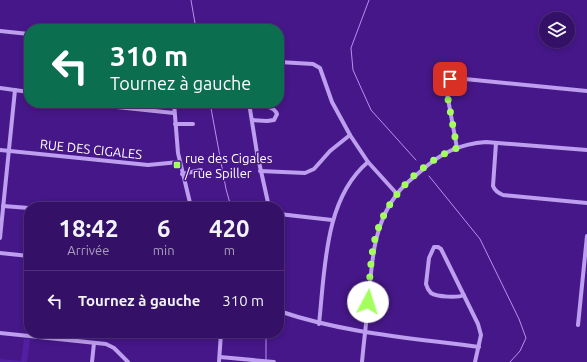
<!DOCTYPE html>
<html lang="fr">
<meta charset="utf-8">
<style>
:root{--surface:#341166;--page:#3f1f6f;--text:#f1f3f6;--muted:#a99dbf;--line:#4e317a}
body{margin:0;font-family:Ubuntu,sans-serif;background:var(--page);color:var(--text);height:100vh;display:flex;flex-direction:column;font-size:15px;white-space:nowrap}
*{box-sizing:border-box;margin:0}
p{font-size:13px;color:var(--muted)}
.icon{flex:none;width:22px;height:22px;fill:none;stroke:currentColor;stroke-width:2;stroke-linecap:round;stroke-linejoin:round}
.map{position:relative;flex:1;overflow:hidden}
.panel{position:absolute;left:24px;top:202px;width:260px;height:136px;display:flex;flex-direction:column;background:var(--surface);border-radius:16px;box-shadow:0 2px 6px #0003,0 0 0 1px var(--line)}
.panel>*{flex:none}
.banner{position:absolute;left:24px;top:24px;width:260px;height:84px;border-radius:16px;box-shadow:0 2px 6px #0003,0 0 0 1px var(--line);background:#0b6e4f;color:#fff;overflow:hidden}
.fabs{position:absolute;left:539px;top:12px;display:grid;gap:8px}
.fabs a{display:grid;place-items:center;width:36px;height:36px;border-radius:50%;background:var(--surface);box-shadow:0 2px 6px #0003,0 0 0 1px var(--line);font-size:20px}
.pin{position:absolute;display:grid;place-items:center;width:34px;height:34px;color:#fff;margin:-17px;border-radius:8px;box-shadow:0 2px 6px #0006}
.me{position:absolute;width:44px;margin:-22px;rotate:5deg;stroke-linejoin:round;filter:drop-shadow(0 0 3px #0008)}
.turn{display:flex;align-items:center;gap:14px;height:84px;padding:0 20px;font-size:18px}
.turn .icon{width:52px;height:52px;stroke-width:2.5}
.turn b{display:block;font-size:28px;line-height:34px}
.eta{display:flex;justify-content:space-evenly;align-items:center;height:68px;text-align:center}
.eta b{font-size:24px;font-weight:700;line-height:28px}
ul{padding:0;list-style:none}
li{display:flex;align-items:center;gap:12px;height:60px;padding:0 20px;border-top:1px solid var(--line)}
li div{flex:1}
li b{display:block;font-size:15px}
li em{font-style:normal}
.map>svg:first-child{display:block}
</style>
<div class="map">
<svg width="587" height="362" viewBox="0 0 587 362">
<rect width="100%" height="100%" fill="#461788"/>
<path fill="#531fa2" d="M 24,339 L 30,339 L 27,362 L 0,362 L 0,359 L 21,361 Z"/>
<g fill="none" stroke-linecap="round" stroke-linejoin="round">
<g stroke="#b691f1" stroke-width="1">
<path d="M 191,0 L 196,29"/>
<path d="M 369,0 L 351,48 L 353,70 L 371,110 L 416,160"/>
<path d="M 210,103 L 226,189 L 231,207"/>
<path d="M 429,176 L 480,239 L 519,319 L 526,338 L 520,351 L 510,362"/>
<path d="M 266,360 L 266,333"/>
</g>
<g stroke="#be9eee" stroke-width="4">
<path d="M 169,29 L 170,29"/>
<path d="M 0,31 L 29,34"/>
<path d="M 279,62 L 313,64 L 320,68 L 332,102 L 350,135 L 368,162 L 397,194"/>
<path d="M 0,88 L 29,92"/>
<path d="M 78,103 L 174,113"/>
<path d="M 174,103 L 178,153 L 191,207"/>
<path d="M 249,103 L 257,153 L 269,207"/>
<path d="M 249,105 C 258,106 273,104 277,114 L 274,120 L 267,121 L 252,120"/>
<path d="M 175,124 L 193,124"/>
<path d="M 496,143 L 493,186 C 495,191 498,193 503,195 L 587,203"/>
<path d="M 457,148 L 446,88 C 447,82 449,80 455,78 L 587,91"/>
<path d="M 0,150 L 148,165 L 179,162"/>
<path d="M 260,171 L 305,173 L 314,169 L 330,151 L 350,135"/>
<path d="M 182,174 L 201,170"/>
<path d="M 3,206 L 29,208"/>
<path d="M 279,214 L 332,220"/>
<path d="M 0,238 L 15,90"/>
<path d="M 0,253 L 29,256"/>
<path d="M 464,295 C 458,298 437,297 431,293 C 428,290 427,288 426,284 L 429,258 L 434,247 L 438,247 L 441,249 L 446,259 L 478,324 L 481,335 L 475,362"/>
<path d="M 279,311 C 343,333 412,338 479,347"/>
<path d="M 319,324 C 325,270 324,199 368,162"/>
<path d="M 578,325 L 587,236"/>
<path d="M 0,333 L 106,344 L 114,348 L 128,362"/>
<path d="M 220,357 L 274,362"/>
<path d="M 92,362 L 94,343"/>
<path d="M 219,362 L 221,333"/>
<path d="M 362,362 C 364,340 367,317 369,295 C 372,260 374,223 397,194 C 403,185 413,178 421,171 C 441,153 459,144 486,142 L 587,150"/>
</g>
</g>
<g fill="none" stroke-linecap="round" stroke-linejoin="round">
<path stroke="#a3ff5b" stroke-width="7" stroke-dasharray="0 12.6" d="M 368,302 C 370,280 370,256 376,235 C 387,197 420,163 457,148 L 446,88 L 447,83 L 450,79"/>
</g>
<rect fill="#a3ff5b" stroke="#461788" stroke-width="1.5" x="173" y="161" width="8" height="8" rx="2"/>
<g text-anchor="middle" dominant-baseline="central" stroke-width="3" stroke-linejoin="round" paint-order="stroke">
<g font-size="13" fill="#fff" stroke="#461788">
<text transform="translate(91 149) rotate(6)">RUE DES CIGALES</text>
</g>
<g font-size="13" fill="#fff" stroke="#461788" text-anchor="start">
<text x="185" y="158">rue des Cigales<tspan x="185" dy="15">/ rue Spiller</tspan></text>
</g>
</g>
</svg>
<div class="fabs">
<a><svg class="icon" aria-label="layers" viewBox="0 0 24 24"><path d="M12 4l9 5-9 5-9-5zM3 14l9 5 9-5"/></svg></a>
</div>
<div class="pin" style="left:450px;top:79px;background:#d93025"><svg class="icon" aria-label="arrive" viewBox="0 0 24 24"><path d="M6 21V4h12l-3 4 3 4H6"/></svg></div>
<svg class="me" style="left:368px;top:302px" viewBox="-20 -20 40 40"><circle r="19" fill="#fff"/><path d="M0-13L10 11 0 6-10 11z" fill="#a3ff5b"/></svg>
<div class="banner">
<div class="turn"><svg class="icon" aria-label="left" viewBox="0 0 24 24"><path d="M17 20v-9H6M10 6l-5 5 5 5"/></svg><div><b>310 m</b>Tournez à gauche</div></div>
</div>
<section class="panel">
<div class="eta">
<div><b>18:42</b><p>Arrivée</p></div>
<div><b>6</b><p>min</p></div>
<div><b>420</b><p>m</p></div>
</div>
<ul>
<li><svg class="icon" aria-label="left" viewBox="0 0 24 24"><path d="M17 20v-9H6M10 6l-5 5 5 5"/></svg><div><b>Tournez à gauche</b></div><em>310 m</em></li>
</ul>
</section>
</div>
